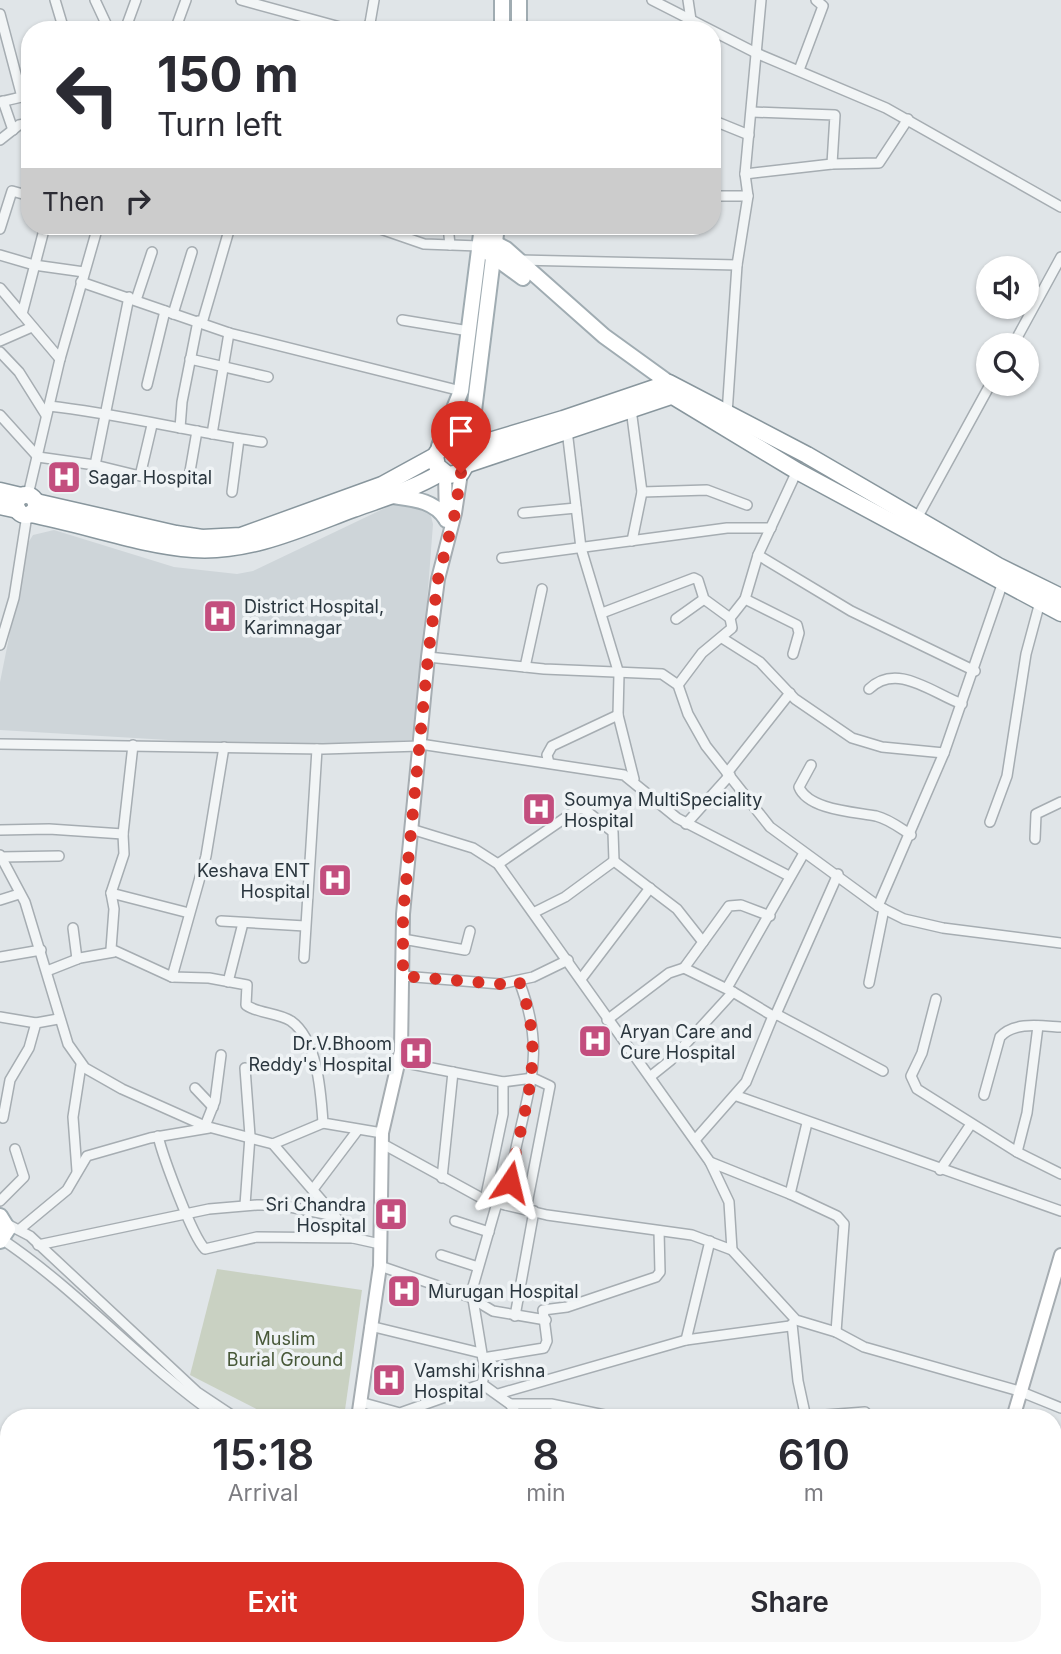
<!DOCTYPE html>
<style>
:root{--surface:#fff;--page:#f7f7f7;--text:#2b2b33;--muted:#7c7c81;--accent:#d93025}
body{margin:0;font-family:Inter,sans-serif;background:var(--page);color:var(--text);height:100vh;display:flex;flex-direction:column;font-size:26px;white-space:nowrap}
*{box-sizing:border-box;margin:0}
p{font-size:23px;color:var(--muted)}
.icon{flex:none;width:38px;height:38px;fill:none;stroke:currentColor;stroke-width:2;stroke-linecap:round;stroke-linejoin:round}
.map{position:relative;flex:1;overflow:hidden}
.sheet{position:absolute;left:0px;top:1409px;width:1062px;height:247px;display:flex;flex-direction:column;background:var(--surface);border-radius:28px 28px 0 0;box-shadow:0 2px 5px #0004}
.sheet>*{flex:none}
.top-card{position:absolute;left:21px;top:21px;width:700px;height:214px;border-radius:28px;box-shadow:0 2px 5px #0004;background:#fff;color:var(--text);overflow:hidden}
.fabs{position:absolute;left:976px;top:256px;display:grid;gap:14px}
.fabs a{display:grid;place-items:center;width:63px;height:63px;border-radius:50%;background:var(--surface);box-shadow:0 2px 5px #0004;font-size:35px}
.pin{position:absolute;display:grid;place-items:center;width:60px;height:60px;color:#fff;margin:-72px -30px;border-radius:50% 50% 50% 0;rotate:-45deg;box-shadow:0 0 7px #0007}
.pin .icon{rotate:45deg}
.me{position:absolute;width:77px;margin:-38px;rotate:10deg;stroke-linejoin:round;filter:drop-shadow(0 0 5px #0008)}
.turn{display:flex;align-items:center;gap:24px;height:147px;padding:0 21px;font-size:32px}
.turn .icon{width:91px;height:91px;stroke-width:2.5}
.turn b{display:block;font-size:49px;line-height:60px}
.then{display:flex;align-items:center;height:66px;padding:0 21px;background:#0003;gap:14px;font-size:26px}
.eta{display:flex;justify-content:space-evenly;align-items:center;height:119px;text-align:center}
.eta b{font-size:42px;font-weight:600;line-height:49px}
.action{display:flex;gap:14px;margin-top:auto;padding:14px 21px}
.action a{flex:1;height:80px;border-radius:28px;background:var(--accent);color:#fff;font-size:28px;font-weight:600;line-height:80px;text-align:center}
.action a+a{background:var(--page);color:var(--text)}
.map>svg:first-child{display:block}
</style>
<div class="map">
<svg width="1061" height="1654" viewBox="0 0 1061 1654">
<rect width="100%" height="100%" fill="#e0e5e8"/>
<path fill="#ced5d9" d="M 404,499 L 429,508 L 433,524 L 417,736 L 412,740 L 327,745 L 202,742 L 0,730 L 0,682 L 28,543 L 33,535 L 54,530 L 174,567 L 237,574 L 253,571 Z"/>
<path fill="#c9d1c2" d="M 217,1269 L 362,1290 L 344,1417 L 272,1417 L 190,1375 Z"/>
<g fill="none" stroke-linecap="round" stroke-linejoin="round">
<g stroke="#a6adb2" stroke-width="12">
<g id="street">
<path d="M 55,0 L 64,30"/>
<path d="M 95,0 L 109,30"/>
<path d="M 241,0 L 351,30"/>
<path d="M 652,0 L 756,53 L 886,108 L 1061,207"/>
<path d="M 688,0 L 691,20"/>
<path d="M 0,14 L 22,97"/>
<path d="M 125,30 L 136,0"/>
<path d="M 175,30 L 186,0"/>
<path d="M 364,30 L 370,23 L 374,0"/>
<path d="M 799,70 L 823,6 L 816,0"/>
<path d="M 3,101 L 13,130"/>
<path d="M 0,102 L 30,95"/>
<path d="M 752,112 L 835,115 L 832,164"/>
<path d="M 712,120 L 749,135"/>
<path d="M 0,140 L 19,125 L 30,123"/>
<path d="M 745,174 L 832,164 L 879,163 L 908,119"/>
<path d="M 712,196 L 748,196 L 745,174 L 761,0"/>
<path d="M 45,226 L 22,314 L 60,359"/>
<path d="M 372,226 L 424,244 L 479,246"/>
<path d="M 448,226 L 450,245"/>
<path d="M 0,229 L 12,191 L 30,196"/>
<path d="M 0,255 L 34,265 L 84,272"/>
<path d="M 519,260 L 737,265"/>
<path d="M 81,282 L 229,333 L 461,391"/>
<path d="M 0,288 L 22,314"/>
<path d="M 136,300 L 152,252"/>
<path d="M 173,314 L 192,252"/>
<path d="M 402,320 L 469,331"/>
<path d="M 202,323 L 230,227"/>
<path d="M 0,341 L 32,327"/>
<path d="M 1013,345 L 1061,257"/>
<path d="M 0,352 L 19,372 L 46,415"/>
<path d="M 190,359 L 268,377"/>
<path d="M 147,385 L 165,311"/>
<path d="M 49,406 C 121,414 190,432 262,442"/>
<path d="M 631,409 L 642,492 L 632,541"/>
<path d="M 727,414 L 737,265 L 748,196"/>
<path d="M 0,415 L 38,457 L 95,465 L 140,476 L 152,425"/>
<path d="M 180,428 L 182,402 L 198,321"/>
<path d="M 567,430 L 581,548 L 619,674 L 618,715 L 634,779"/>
<path d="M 212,434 L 229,333"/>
<path d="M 95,465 L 129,297"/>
<path d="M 797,471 L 758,555 L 851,611 L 975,671"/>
<path d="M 189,477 L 197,431"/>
<path d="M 232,492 L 239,439"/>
<path d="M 642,492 L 707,490 L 747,505"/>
<path d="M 28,495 L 60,359 L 98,226"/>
<path d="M 523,513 L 576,508"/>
<path d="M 916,520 L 991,383"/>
<path d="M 502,558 L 727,528 L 771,528"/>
<path d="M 745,599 L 797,625 L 799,633 L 793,654"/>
<path d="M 602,613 L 694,578 L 698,580 L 704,599 L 730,618"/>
<path d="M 676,619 L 704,599"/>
<path d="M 722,638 L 760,662 L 795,699 L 852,738 L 882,747 L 944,753"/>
<path d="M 0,645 L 14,598 L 27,515"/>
<path d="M 428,657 L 544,669 L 662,674 L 678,685 L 688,714 L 706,746 L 770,827 L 878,906 L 904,919 L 943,928 L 1061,943"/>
<path d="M 525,667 L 542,589"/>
<path d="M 678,685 L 702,653 L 732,628 L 730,618 L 745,599 L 758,555"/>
<path d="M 869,689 C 897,662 932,693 962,704"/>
<path d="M 0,744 L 323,749 L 420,746"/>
<path d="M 420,744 L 624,775 L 677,818 L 789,876"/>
<path d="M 133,745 L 123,834 L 124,854 L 111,893 L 114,909 L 111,949 L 172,977"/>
<path d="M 224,747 L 206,856 L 172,977 L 209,978 L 247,985 L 246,1005 C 259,1014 277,1012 291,1021 C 318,1040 321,1094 323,1123 L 382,1133"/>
<path d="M 549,763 L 547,755 L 552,746 L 618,715"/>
<path d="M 811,765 L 799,787 C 808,810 856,812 876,816 C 889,819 900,828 911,835"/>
<path d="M 727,773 L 790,693"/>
<path d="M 990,822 L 1007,776 L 1026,654 L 1040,602"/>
<path d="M 686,824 L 730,775"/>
<path d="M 411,829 L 473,848 L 498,864 L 710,1162 L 790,1194 L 837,1216 L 844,1224 L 836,1332"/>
<path d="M 0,830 L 49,829 L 123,834"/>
<path d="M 1035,839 L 1036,814 L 1061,802"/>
<path d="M 0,855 L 25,902 L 68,1044 L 85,1068 L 122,1089 L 205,1126 L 273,1144 L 323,1123"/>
<path d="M 1,857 L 59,856"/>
<path d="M 498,864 L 578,809 L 584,809 L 613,832 L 614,861"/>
<path d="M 111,893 L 189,913"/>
<path d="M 0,900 L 19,894"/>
<path d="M 878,906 L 944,753 L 1003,582"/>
<path d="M 535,912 L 565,897 L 614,861 L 677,909 L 703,942 L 684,968 L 733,992 L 671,1060 L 651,1076"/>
<path d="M 221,921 L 305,926"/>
<path d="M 73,928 L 77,959"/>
<path d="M 403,939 L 465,950 L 470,931"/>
<path d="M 703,942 L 729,906 L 741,905 L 770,916"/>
<path d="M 0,957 L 41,950"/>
<path d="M 304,958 L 317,749"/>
<path d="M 47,971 L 80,958 L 114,952"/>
<path d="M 403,976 L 500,984 L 533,977 L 568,960"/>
<path d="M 581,979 L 650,888"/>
<path d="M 228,982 L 243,923"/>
<path d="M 869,983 L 884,909"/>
<path d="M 727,988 L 804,853"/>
<path d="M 936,999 L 922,1053 L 911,1076 L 917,1089 L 1017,1152 L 1061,1174"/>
<path d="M 776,1014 L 838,874"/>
<path d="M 774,1016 L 776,1014 L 883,1071"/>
<path d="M 0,1017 L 36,1023"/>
<path d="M 607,1020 L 669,973 L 684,968"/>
<path d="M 396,1061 L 503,1082 L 533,1078 L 550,1086 L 526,1209"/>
<path d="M 245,1068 L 250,1136 L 245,1205"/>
<path d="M 195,1088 L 213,1107"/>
<path d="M 984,1095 L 1000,1037 C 1014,1021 1042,1026 1061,1027"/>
<path d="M 737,1096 L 1061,1211"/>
<path d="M 3,1118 L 10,1080 L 29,1048 L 36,1023 L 58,1019"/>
<path d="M 205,1126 L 215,1101 L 221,1055"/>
<path d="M 158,1136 C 163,1157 192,1236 205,1249 L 257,1237 L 353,1238"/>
<path d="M 695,1140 L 746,1082 L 773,1016 L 733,992"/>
<path d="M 381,1143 L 485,1200 L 547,1215 L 692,1235 L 732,1250 L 796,1320 L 836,1332 L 864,1347 L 1019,1391 L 1061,1408"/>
<path d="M 273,1144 L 335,1216"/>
<path d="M 1017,1152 L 1027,1113 L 1038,1026"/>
<path d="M 710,1162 L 729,1202 L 732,1250"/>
<path d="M 940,1170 L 971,1124"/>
<path d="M 77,1171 L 73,1117 L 81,1065"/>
<path d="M 442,1178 L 453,1072"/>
<path d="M 314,1188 L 357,1131"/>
<path d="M 790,1194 L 807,1123"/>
<path d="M 485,1200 L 503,1114 L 503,1082"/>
<path d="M 0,1201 L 24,1177 L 15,1149"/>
<path d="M 497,1203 L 470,1297 L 473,1299 L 485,1372 L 482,1384 L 510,1404 L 519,1418"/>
<path d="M 506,1205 C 510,1182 513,1158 519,1135 C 533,1074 543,1043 519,981"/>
<path d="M 455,1221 L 489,1232"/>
<path d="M 7,1224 L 30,1236 L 197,1392 L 236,1418"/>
<path d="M 20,1229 L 67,1190 L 87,1156 L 150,1138 L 209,1128"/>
<path d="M 3,1240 C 80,1292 142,1364 220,1418"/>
<path d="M 38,1245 L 209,1209 L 257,1205 L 280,1205 L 335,1216 L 353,1238 L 380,1244"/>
<path d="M 441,1255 L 478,1267"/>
<path d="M 380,1266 L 470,1297"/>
<path d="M 473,1299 L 493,1311 L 546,1320"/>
<path d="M 515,1316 L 534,1211"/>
<path d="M 792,1324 L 798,1381 L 806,1418"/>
<path d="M 370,1326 L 481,1353"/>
<path d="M 686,1340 L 710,1241"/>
<path d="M 483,1358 L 544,1348 L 547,1341 L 543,1310 L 567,1307 L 656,1277 L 660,1272 L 659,1231"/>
<path d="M 498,1394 L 686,1340 L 790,1326"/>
<path d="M 360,1402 L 400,1413 L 482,1384"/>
<path d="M 510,1404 L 551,1404 L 619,1418"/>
<path d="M 786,1418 L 865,1412 L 871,1418"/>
<path d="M 1054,1502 L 1061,1504"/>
<path d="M 0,1615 L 9,1626"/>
<path d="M 1054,1629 L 1061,1615"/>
<path d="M 32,1647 L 45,1654"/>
<path d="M 841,1647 L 865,1654"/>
<path d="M 15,1654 L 18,1647"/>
<path d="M 207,1654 L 214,1647"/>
<path d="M 602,1654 L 604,1647"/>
<path d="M 1046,1654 L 1048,1647"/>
</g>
</g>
<g stroke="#a6adb2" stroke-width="16">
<g id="secondary">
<path d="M 445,473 L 446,521"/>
<path d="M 358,1418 L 380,1266 L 382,1133 L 401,1051 L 403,914 L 428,657 L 438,579 L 455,513 L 461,473"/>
<path d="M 1013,1418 L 1061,1255"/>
<path d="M 267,1647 L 274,1654"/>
<path d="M 952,1654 L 954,1647"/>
</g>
</g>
<g stroke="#a0acb2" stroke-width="18">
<g id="primary">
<path d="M 502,30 L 502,0"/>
<path d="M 519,30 L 519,0"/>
<path d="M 481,236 L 506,249 L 604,336 L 669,383"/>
<path d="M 479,246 L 523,278"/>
<path d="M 463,444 L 473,419 L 497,226"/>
<path d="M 439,446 L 461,391 L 482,226"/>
<path d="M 392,496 C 413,499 434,500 446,519"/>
<path d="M 0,1216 L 8,1229 L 0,1241"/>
</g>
</g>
<g stroke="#88969d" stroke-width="19">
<g id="highway">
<path d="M 663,390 L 797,471 L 1061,613"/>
<path d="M 466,448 L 563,419 L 669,383 L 807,455 L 998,566 L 1061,597"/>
<path d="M 468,464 L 677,394"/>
<path d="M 0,491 L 21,496"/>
<circle cx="26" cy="505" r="10"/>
<path d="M 36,502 L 176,534 L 202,538 L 241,536 L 382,485 L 435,456 L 444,442 L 463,444 L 469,459 L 461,473 L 448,475 L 437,466 L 435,456"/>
<path d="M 0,506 L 18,510"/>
<path d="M 30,514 C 84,524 139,545 193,549 C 249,553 302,528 353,509 C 384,498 414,489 442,472"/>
</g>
</g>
<use href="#street" stroke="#f2f5f6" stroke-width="9"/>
<use href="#secondary" stroke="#fff" stroke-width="12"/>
<use href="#primary" stroke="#fff" stroke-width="14"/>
<use href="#highway" stroke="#fff" stroke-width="16"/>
</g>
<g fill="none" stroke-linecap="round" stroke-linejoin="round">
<path stroke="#d93025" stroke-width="12" stroke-dasharray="0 21.6" d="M 461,473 L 455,513 L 438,579 L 428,657 L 403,914 L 403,976 L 500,984 L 519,981 C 548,1057 523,1107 510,1182"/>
</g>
<defs>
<g id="hospital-square" transform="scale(1.75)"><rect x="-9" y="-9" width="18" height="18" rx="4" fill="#c34e7e" stroke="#eff3f5"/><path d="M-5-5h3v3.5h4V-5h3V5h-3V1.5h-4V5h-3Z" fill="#fff"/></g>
</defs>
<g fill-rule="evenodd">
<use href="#hospital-square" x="64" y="477"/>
<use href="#hospital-square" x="220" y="616"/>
<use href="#hospital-square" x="539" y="809"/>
<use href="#hospital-square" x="335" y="880"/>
<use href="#hospital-square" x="595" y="1041"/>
<use href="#hospital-square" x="416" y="1053"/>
<use href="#hospital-square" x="391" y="1214"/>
<use href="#hospital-square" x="404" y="1291"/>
<use href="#hospital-square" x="389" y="1380"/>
</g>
<g text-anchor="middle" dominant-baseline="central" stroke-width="7" stroke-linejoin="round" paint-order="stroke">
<g font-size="18" fill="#2a363e" stroke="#eff3f5" text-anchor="start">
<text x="88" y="477">Sagar Hospital</text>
<text x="244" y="606">District Hospital,<tspan x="244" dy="21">Karimnagar</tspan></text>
<text x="564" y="799">Soumya MultiSpeciality<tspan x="564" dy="21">Hospital</tspan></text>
<text x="310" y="870" text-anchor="end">Keshava ENT<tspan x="310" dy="21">Hospital</tspan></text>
<text x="620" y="1031">Aryan Care and<tspan x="620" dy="21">Cure Hospital</tspan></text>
<text x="392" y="1043" text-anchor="end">Dr.V.Bhoom<tspan x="392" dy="21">Reddy's Hospital</tspan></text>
<text x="366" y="1204" text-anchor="end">Sri Chandra<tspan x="366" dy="21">Hospital</tspan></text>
<text x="428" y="1291">Murugan Hospital</text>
<text x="414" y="1370">Vamshi Krishna<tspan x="414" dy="21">Hospital</tspan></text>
</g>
<g font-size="18" fill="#475838" stroke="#eff3f5">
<text x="285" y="1338">Muslim<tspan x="285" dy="21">Burial Ground</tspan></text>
</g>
</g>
</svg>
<div class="fabs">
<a><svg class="icon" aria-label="sound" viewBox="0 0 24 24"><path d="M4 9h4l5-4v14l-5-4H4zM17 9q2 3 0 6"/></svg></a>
<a><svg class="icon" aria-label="search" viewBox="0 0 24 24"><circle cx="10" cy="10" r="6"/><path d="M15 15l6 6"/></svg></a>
</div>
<div class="pin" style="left:461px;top:473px;background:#d93025"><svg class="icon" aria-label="arrive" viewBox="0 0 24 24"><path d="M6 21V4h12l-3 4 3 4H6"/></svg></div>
<svg class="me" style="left:510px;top:1182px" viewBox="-20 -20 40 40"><path d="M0-17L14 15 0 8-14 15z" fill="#d93025" stroke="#fff" stroke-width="4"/></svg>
<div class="top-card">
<div class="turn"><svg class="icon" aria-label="left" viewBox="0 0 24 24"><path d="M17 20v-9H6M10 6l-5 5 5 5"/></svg><div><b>150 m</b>Turn left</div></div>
<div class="then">Then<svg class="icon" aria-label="right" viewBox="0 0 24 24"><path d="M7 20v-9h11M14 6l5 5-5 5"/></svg></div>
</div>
<section class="sheet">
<div class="eta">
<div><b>15:18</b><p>Arrival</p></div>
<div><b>8</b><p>min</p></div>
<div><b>610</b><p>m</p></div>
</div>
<div class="action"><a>Exit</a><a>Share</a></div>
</section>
</div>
